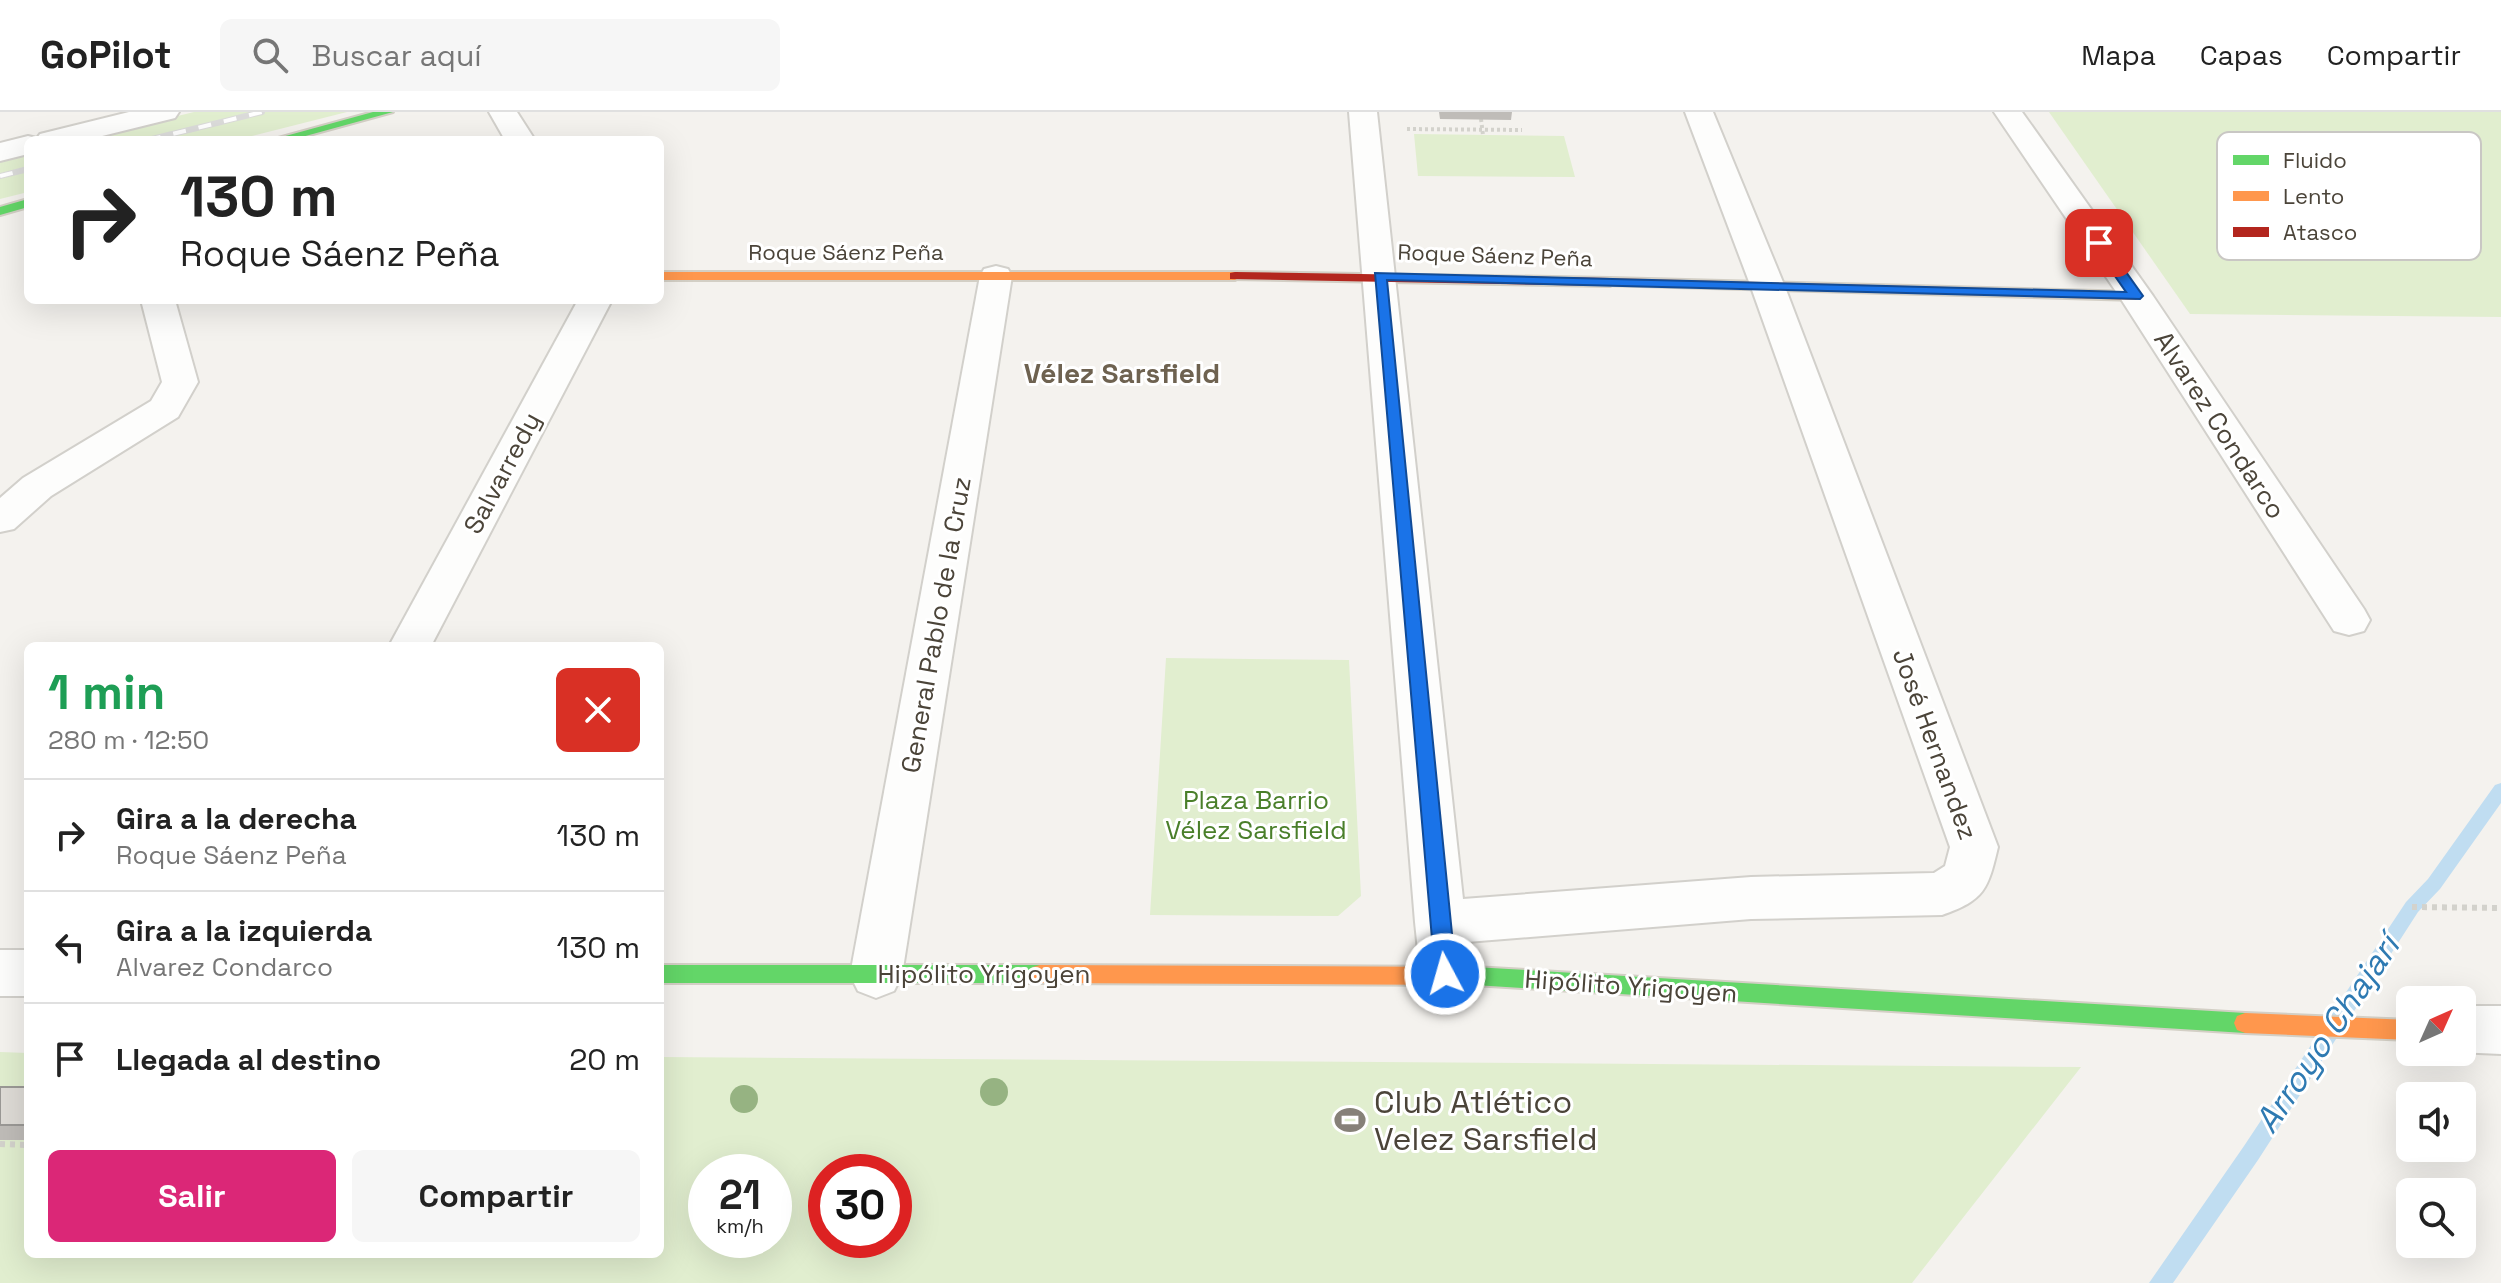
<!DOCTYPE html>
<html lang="es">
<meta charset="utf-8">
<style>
:root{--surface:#fff;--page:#f6f6f6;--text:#222;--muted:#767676;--line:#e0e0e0;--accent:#db2777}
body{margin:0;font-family:"Space Grotesk",sans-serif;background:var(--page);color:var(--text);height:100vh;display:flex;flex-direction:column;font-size:30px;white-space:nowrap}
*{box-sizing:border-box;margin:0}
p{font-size:26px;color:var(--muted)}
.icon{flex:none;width:44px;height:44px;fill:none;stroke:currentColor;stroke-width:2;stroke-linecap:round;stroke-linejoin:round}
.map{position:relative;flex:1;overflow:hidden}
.panel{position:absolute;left:24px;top:530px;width:640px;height:616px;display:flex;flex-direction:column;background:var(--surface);border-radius:12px;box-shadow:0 8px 32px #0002}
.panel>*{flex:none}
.guide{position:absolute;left:24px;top:24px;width:640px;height:168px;border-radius:12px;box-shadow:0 8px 32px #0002;background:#fff;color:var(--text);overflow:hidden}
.needle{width:52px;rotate:45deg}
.buttons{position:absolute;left:2396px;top:874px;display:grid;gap:16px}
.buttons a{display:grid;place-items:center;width:80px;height:80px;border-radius:12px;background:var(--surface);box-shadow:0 8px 32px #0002;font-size:40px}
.speed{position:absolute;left:688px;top:1042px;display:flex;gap:16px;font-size:40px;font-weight:700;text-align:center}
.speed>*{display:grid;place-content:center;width:104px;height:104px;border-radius:50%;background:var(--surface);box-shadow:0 8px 32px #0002;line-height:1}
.speed small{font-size:20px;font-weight:400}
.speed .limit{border:12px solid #d22;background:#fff;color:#111}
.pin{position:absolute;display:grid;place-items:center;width:68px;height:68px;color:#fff;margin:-34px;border-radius:16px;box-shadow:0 4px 12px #0006}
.me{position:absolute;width:88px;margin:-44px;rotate:354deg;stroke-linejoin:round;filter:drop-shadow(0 0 6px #0008)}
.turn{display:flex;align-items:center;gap:28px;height:168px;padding:0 24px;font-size:36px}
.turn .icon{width:104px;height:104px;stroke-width:2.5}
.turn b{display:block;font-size:56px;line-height:68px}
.round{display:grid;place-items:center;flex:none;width:84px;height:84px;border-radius:12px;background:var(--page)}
.head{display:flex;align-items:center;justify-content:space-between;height:136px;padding:0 24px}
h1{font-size:48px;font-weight:800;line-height:60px;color:#1e9e55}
.primary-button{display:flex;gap:16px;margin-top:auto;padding:16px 24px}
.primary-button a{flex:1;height:92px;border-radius:12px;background:var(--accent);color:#fff;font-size:32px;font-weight:800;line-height:92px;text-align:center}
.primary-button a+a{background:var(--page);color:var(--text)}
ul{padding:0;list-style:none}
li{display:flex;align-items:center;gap:24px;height:112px;padding:0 24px;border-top:2px solid var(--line)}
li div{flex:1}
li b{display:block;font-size:30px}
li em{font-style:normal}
header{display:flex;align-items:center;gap:48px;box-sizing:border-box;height:112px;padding:0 40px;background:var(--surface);border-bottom:2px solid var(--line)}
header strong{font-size:38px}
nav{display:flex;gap:44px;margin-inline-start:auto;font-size:28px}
.search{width:560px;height:72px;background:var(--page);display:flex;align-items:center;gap:20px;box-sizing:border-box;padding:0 28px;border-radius:12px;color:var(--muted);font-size:30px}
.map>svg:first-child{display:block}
</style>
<header>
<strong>GoPilot</strong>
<div class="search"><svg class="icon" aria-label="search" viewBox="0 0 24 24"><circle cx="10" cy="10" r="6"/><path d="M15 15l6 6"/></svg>Buscar aquí</div>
<nav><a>Mapa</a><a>Capas</a><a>Compartir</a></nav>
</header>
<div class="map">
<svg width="2501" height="1171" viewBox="0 0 2501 1171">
<rect width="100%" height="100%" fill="#f4f2ee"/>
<g fill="#e1eecf" fill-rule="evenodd">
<path d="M 194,0 L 347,0 L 236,28 L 79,28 Z"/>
<path d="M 2049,0 L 2501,0 L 2501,205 L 2190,202 Z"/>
<path d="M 1414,22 L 1564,24 L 1575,65 L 1418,64 Z"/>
<path d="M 28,41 L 28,80 L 0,87 L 0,47 Z"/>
<path d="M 1166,546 L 1349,548 L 1361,784 L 1338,804 L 1150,803 Z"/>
<path d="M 0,940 L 28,941 L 28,1142 L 660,1142 L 660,945 L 2081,955 L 1912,1171 L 0,1171 ZM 706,1060 L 774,1060 L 774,1128 L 706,1128 ZM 826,1060 L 894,1060 L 894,1128 L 826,1128 Z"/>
</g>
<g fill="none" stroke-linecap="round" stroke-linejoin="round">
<path fill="#c0ddf1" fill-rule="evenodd" d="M 2501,671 L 2501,691 L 2440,777 L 2418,800 L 2258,1048 L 2173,1171 L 2149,1171 L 2244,1034 L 2406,790 L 2428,767 L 2495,673 Z"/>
<g stroke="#d2d0cb" stroke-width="4">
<g id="street">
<path d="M 129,0 L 179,0 L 175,6 L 86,28 L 28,28 L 28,42 L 0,49 L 0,31 L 28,24 L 37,26 L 40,22 Z"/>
<path d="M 489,0 L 517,0 L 535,28 L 505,28 Z"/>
<path d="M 1349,0 L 1377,0 L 1463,787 L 1751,765 L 1934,761 L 1945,754 L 1950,735 L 1751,175 L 1685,0 L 1713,0 L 1785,175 L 1998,735 C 1988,777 1985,788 1942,803 L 1751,807 L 1467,830 L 1468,839 L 1461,855 L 1443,861 L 1425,855 L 1418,839 L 1415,810 Z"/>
<path d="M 1994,0 L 2022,0 L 2153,184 L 2364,497 L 2370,508 L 2364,519 L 2349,523 L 2334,519 L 2119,184 Z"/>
<path d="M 996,154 L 1008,157 L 1012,164 L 902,863 L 894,879 L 876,886 L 858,879 L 850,863 L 980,164 L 984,157 Z"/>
<path d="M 141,188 L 175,188 L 198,270 L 178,305 L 51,384 L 14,417 L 0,420 L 0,386 L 23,366 L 151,289 L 162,270 Z"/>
<path d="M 578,188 L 612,188 L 431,534 L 389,534 Z"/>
<rect x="0" y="838" width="28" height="46"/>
<path d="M 2462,894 L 2501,894 L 2501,942 L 2456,940 L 2462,940 Z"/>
</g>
</g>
<g stroke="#d3cfc5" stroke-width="4">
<g id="fast">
<path d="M 373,0 L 393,0 L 291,28 L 271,28 Z"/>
<path d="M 28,87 L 28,95 L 0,103 L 0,95 Z"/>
<path d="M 660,853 L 1040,853 L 1047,855 L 1050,862 L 1047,869 L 1040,871 L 660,871 Z"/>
<path d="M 1474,855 L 2245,901 L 2253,904 L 2256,911 L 2253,918 L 2245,921 L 1474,873 L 1467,871 L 1464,864 L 1467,857 Z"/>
</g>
</g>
<g stroke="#d3cfc5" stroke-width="4">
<g id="slow">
<path d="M 660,160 L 1235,160 L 1242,164 L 1235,168 L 660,168 Z"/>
<path d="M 1610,166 L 2136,180 L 2143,184 L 2136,188 L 1605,173 L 1605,167 Z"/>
<path d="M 1040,853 L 1474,855 L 1481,857 L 1484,864 L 1481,871 L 1474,873 L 1040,871 L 1033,869 L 1030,862 L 1033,855 Z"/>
<path d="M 2245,901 L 2410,908 L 2410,928 L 2245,921 L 2237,918 L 2234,911 L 2237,904 Z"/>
</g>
</g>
<g stroke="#d3cfc5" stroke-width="4">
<path id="jam" d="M 1235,160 L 1610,166 L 1617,170 L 1610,174 L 1230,167 L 1230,161 Z"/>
</g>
<g stroke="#d3d2cc" stroke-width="4" stroke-dasharray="3 3" stroke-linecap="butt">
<path d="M 1481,7 L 1483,23"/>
<path d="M 1407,17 L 1522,18"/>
</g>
<g stroke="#d3d2cc" stroke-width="6" stroke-dasharray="5 5" stroke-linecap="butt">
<path d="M 2412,795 L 2501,796"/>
<path d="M 0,1032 L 28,1033"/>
</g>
<use href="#street" fill="#fdfdfc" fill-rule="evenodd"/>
<use href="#fast" fill="#63d668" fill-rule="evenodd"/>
<use href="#slow" fill="#ff974d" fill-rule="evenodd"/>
<use href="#jam" fill="#b3261e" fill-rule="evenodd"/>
<g stroke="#dbdbda" stroke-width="6">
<g id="rail">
<path d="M 148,28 L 262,0"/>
<path d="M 0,64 L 28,57"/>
</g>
</g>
<use href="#rail" stroke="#fff" stroke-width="4" stroke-dasharray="13" stroke-linecap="butt"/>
</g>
<g fill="#96b382">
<circle cx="994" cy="980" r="14"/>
<circle cx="744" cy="987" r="14"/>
</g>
<g fill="#bfbcb8">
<path d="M 1439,0 L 1512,0 L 1511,8 L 1440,7 Z"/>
<rect x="0" y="975" width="28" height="53"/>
</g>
<rect fill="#dedbd6" stroke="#9b9996" stroke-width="2" x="0" y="975" width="28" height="38"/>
<path fill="#1a73e8" stroke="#114b97" stroke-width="2" d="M 2094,129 L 2104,129 L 2143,184 L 2140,187 L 1387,168 L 1456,862 L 1453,868 L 1445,871 L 1438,868 L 1435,862 L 1375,161 L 2126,180 L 2092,131 Z"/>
<defs>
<g id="stadium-bare" transform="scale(2.4)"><path d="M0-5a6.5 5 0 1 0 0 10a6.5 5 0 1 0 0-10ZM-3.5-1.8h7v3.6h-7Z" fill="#868178" stroke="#fff" stroke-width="2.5" paint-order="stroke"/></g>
</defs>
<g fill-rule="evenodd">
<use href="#stadium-bare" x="1350" y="1008"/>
</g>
<g text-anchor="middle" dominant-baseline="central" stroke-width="6" stroke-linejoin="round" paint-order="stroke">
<g font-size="22" fill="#4b4439" stroke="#fff">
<text x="846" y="140">Roque Sáenz Peña</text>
<text transform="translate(1495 143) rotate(2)">Roque Sáenz Peña</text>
</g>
<g font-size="26" fill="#4b4439" stroke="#fff">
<text transform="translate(2220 313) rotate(57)">Alvarez Condarco</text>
<text transform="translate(502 361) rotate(-62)">Salvarredy</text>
<text transform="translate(936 513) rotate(-80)">General Pablo de la Cruz</text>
<text transform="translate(1935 632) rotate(70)">José Hernandez</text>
<text x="984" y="862">Hipólito Yrigoyen</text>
<text transform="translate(1631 874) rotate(4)">Hipólito Yrigoyen</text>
</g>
<g font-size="26" fill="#4a7f2a" stroke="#fff">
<text x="1256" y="688">Plaza Barrio<tspan x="1256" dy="30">Vélez Sarsfield</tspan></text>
</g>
<g font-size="28" font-weight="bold" fill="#6e6250" stroke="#fff">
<text x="1122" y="261">Vélez Sarsfield</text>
</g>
<g font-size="32" fill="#4b4439" stroke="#fff" text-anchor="start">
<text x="1374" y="990">Club Atlético<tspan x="1374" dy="37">Velez Sarsfield</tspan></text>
</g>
<g font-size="34" font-style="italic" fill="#2e7ab2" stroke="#fff">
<text transform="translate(2327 922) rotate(-56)">Arroyo Chajarí</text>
</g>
</g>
<rect x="2217" y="20" width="264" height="128" rx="12" fill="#fff" stroke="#c9c7c4" stroke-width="2"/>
<rect x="2233" y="43" width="36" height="10" fill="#63d668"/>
<rect x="2233" y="79" width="36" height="10" fill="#ff974d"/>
<rect x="2233" y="115" width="36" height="10" fill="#b3261e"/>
<g font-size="22" fill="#4b4439">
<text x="2283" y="56">Fluido</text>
<text x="2283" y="92">Lento</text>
<text x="2283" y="128">Atasco</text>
</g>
</svg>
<div class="buttons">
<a><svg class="needle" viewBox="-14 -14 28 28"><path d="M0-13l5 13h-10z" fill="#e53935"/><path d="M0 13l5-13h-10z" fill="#767676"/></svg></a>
<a><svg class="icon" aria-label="sound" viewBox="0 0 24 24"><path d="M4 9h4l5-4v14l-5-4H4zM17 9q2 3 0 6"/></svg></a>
<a><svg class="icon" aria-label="search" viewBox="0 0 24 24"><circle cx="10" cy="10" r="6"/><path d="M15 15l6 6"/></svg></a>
</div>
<div class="speed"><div>21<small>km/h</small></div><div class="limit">30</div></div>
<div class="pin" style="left:2099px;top:131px;background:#d93025"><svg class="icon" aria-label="arrive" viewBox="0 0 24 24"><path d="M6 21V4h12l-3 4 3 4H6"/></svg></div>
<svg class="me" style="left:1445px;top:862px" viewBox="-20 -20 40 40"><circle r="17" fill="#1a73e8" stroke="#fff" stroke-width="3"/><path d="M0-11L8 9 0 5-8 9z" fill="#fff"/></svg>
<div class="guide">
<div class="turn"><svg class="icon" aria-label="right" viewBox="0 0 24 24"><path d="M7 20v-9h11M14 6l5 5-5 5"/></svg><div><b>130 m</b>Roque Sáenz Peña</div></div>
</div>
<section class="panel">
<div class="head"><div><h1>1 min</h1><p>280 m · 12:50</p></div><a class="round" style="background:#d93025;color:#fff"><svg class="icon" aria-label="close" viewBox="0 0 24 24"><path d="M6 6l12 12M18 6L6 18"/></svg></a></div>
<ul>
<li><svg class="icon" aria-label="right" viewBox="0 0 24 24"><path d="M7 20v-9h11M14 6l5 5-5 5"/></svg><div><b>Gira a la derecha</b><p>Roque Sáenz Peña</p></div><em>130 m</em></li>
<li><svg class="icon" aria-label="left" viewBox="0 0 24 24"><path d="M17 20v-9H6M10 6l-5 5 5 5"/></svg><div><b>Gira a la izquierda</b><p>Alvarez Condarco</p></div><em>130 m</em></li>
<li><svg class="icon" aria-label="arrive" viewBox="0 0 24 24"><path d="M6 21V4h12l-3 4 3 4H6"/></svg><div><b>Llegada al destino</b></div><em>20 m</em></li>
</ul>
<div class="primary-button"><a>Salir</a><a>Compartir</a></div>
</section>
</div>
